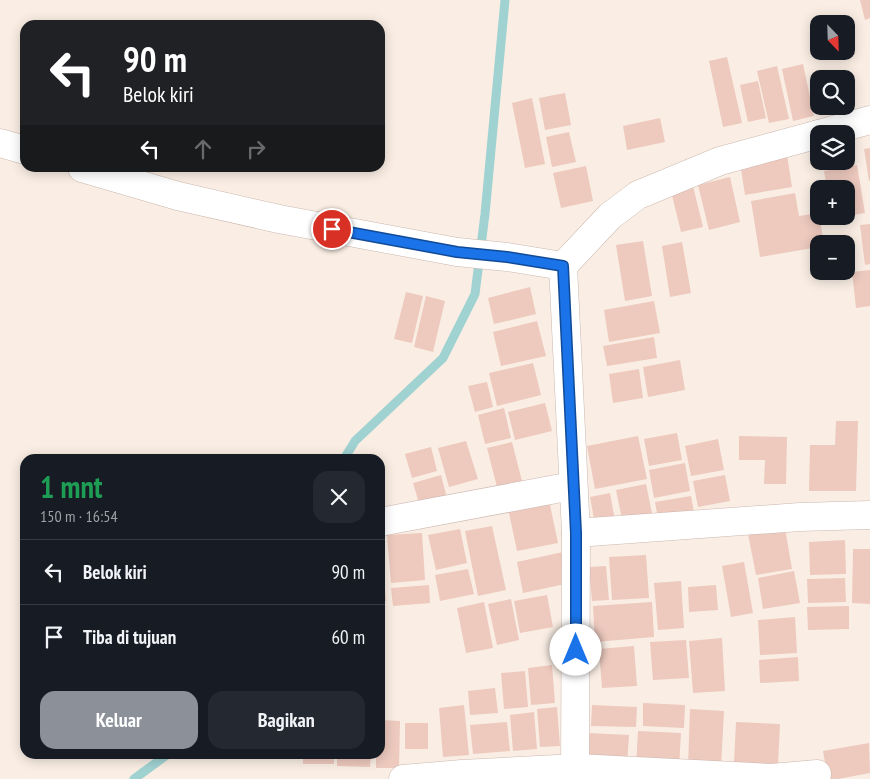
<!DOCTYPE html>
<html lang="id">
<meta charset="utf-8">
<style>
:root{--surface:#171b24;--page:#242831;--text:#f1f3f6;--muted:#9ea1a6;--line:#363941;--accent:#8c9099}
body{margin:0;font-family:"PT Sans Narrow",sans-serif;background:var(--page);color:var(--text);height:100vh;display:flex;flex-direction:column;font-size:19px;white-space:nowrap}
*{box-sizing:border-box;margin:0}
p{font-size:16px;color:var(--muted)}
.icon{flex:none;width:28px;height:28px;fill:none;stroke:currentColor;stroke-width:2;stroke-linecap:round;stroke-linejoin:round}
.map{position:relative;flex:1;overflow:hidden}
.drawer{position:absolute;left:20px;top:454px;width:365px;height:305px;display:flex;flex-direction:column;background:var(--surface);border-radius:15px;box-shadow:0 2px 12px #0003}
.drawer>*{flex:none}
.top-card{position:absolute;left:20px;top:20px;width:365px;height:152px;border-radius:15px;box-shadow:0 2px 12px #0003;background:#202124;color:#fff;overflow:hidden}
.needle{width:32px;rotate:157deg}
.controls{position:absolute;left:810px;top:15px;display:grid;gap:10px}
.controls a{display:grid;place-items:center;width:45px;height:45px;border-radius:10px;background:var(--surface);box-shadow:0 2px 12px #0003;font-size:25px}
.pin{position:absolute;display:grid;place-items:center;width:42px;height:42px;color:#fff;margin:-21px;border:2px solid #fff;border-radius:50%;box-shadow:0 1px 5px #0007}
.me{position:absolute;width:55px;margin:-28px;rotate:0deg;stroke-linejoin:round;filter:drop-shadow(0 0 4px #0008)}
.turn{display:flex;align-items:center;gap:18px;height:105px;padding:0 20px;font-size:22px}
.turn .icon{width:65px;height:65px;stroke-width:2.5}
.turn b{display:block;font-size:35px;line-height:42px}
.lanes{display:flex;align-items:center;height:48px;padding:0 20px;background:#0003;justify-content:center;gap:25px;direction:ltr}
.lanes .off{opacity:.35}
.round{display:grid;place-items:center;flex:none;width:52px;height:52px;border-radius:15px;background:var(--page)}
.headline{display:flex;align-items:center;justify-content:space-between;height:85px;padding:0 20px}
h1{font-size:30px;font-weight:800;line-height:38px;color:#1e9e55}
.cta{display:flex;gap:10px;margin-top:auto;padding:10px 20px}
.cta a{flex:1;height:58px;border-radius:15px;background:var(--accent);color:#fff;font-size:20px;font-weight:800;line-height:58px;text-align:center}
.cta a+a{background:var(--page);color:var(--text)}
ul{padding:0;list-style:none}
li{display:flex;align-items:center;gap:15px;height:65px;padding:0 20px;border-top:1px solid var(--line)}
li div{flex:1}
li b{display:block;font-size:19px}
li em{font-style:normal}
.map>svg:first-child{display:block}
</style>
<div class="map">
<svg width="870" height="779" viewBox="0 0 870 779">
<rect width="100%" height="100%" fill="#faeee4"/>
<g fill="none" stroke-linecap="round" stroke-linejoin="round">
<g stroke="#a1d2d2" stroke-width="9">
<path d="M 344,459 L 355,441 L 443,358 L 475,294 L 485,214 L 505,0"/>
<path d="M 134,779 L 168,754"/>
</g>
</g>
<g fill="#edc9be">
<path d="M 860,0 L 870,0 L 870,18 L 865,20 Z"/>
<path d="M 727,57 L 742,123 L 723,127 L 709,61 Z"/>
<path d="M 803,64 L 814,116 L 793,121 L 782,69 Z"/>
<path d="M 777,66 L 789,119 L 769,123 L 757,71 Z"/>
<path d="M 758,81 L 766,118 L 748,122 L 740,85 Z"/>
<path d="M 565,93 L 571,125 L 545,130 L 539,98 Z"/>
<path d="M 532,98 L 545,164 L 525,168 L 512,103 Z"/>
<path d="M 660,118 L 665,142 L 627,150 L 623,126 Z"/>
<path d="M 569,132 L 576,162 L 552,167 L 546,137 Z"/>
<path d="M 852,139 L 855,161 L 830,165 L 830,161 L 846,161 L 846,140 Z"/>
<path d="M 870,148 L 870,181 L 869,181 L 864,149 Z"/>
<path d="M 787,155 L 792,187 L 745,195 L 740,163 Z"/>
<path d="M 857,165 L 865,213 L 846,216 L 846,189 L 827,189 L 824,171 Z"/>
<path d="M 586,166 L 593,201 L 561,208 L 553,173 Z"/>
<path d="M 730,177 L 740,222 L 709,230 L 698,185 Z"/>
<path d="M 692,182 L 703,227 L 681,232 L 670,187 Z"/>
<path d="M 795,193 L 799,216 L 819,213 L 824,244 L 819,244 L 819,247 L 760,257 L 751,201 Z"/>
<path d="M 870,224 L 870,264 L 865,265 L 860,225 Z"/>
<path d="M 643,241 L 652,296 L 625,301 L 616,245 Z"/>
<path d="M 682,242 L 691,293 L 670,297 L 662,246 Z"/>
<path d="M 870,270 L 870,306 L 856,308 L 852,272 Z"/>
<path d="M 530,287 L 536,314 L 494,324 L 488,298 Z"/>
<path d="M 406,292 L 423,296 L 412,343 L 394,339 Z"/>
<path d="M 426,296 L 445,301 L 433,352 L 414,347 Z"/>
<path d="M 654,301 L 660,333 L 609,342 L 604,310 Z"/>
<path d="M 537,321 L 546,356 L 501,366 L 493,332 Z"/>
<path d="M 654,337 L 657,358 L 607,366 L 603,346 Z"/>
<path d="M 680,360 L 685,390 L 648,397 L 643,367 Z"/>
<path d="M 533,363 L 541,395 L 497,406 L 489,373 Z"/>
<path d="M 639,369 L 643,398 L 613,403 L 609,374 Z"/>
<path d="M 487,382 L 493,407 L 475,412 L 468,386 Z"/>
<path d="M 545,403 L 552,431 L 515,440 L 508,412 Z"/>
<path d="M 504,408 L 511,438 L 485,444 L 478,415 Z"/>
<path d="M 836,421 L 858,421 L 856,491 L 809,491 L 810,445 L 835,445 Z"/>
<path d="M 677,433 L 682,460 L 649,466 L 644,439 Z"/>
<path d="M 638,436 L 647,479 L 595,489 L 587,446 Z"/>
<path d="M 739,436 L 787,437 L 786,484 L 764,484 L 765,460 L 739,460 Z"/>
<path d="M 718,439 L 724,470 L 691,476 L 685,446 Z"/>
<path d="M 466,441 L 478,479 L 449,487 L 438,448 Z"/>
<path d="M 512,442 L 523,485 L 498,491 L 487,448 Z"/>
<path d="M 431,447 L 437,471 L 412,478 L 405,454 Z"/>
<path d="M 685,463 L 690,491 L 654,498 L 649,470 Z"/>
<path d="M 441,475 L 449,506 L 422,513 L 413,483 Z"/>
<path d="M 725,475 L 730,501 L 698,507 L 693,481 Z"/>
<path d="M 646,484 L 653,518 L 623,524 L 616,490 Z"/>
<path d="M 610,493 L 616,526 L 596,530 L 590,497 Z"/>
<path d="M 691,496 L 695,517 L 659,524 L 655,502 Z"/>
<path d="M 549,500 L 558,543 L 517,551 L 508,508 Z"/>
<path d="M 492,526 L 506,590 L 478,596 L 465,531 Z"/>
<path d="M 785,528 L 792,569 L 756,575 L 748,534 Z"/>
<path d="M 460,529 L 467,563 L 436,570 L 428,535 Z"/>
<path d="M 422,533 L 425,580 L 391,583 L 387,535 Z"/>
<path d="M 380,536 L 381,536 L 386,601 L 380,601 Z"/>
<path d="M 845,540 L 846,574 L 810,575 L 809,542 Z"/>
<path d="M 853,549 L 870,549 L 870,604 L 852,603 Z"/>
<path d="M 563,552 L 570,583 L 523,593 L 517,562 Z"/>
<path d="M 646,555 L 649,598 L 612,600 L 609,557 Z"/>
<path d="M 744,562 L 753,613 L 731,617 L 722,566 Z"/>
<path d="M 606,566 L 609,600 L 592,601 L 589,567 Z"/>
<path d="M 468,569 L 474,594 L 440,601 L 435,575 Z"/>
<path d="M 794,571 L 800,603 L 763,609 L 758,578 Z"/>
<path d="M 845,578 L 846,602 L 808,603 L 807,579 Z"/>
<path d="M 681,581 L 684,628 L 658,630 L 654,583 Z"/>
<path d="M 429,585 L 430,603 L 393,606 L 391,588 Z"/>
<path d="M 716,585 L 718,610 L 689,612 L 688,587 Z"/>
<path d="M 547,595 L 553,627 L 520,633 L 514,601 Z"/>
<path d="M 511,599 L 519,640 L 497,645 L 488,604 Z"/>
<path d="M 484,602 L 493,648 L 466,653 L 457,608 Z"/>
<path d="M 652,602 L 654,637 L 595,642 L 593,606 Z"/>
<path d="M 849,606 L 849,629 L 808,630 L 807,607 Z"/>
<path d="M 795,617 L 797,653 L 760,655 L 758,620 Z"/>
<path d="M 722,638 L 725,691 L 693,693 L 689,641 Z"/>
<path d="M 686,640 L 689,678 L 653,680 L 650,642 Z"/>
<path d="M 634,646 L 637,686 L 602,688 L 599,649 Z"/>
<path d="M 798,657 L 799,681 L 760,683 L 759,660 Z"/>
<path d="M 552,665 L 555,703 L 531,705 L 528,668 Z"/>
<path d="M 525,671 L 528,707 L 504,709 L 501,673 Z"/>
<path d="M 495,688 L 498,713 L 470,715 L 468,691 Z"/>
<path d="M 643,703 L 685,705 L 684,728 L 643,726 Z"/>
<path d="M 464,705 L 469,755 L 443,757 L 439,708 Z"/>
<path d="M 592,705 L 637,707 L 636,727 L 591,726 Z"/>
<path d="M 557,707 L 560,746 L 540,747 L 537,709 Z"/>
<path d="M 690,709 L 724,711 L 721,768 L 688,767 Z"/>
<path d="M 534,712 L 537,749 L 513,751 L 510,715 Z"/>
<path d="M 380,720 L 400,721 L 399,768 L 376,768 L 376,754 L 380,754 Z"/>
<path d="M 507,722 L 510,751 L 473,754 L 470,725 Z"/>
<path d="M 736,722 L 780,724 L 778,765 L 734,763 Z"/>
<rect x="405" y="723" width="23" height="26"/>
<path d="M 638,731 L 681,733 L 679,768 L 636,766 Z"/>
<path d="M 588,733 L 629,735 L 627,765 L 586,764 Z"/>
<path d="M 869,743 L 870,773 L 838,779 L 828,779 L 823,751 Z"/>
<rect x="303" y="754" width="31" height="10"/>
<path d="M 337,754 L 371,754 L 370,767 L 337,766 Z"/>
</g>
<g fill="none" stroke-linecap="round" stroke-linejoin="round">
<g stroke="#ccb7ae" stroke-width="29">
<g id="street">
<path d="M 819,134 L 870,120"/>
<path d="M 0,143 L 25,150"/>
<path d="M 82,168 L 178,196 L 279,219 L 457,252 L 507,257 L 563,266 L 610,216 L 638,195 L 720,161 L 819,134"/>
<path d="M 563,266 L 576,533 L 575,779"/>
<path d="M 380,522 L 572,486"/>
<path d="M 576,533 L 800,517 L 870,515"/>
<path d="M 403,779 L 462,774 L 577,768 L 771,778 L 817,774"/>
</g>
</g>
<use href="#street" stroke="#fff" stroke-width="28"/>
</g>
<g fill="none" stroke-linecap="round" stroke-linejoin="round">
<g stroke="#114b97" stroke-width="12">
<path id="route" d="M 332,229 L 457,252 L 507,257 L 563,266 L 576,533 L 576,650"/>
</g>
<use href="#route" stroke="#1a73e8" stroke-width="9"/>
</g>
</svg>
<div class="controls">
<a><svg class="needle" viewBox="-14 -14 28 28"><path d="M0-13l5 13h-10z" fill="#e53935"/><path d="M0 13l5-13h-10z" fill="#9ea1a6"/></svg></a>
<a><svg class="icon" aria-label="search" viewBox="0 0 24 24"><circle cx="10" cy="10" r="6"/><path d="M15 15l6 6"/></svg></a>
<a><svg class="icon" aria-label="layers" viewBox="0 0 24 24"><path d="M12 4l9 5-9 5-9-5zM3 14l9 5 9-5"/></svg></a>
<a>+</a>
<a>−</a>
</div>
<div class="pin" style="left:332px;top:229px;background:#d93025"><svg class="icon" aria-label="arrive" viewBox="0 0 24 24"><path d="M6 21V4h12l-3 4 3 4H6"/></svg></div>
<svg class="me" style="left:576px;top:650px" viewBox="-20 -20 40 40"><circle r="19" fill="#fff"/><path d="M0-13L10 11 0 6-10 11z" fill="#1a73e8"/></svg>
<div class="top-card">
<div class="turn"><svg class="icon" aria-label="left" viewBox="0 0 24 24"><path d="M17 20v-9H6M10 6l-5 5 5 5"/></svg><div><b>90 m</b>Belok kiri</div></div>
<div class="lanes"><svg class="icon" aria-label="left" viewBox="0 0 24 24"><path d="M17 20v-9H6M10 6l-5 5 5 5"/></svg><svg class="icon off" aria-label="ahead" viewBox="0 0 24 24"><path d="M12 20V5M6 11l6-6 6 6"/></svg><svg class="icon off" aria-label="right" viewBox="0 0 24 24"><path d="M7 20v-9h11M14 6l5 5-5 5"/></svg></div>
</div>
<section class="drawer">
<div class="headline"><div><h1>1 mnt</h1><p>150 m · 16:54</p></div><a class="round"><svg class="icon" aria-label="close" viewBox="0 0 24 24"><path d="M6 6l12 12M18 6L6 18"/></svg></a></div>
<ul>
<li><svg class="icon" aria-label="left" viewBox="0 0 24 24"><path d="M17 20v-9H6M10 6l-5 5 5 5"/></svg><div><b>Belok kiri</b></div><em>90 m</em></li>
<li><svg class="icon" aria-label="arrive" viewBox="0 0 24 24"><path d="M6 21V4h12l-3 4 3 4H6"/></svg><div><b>Tiba di tujuan</b></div><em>60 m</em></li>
</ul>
<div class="cta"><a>Keluar</a><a>Bagikan</a></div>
</section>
</div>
